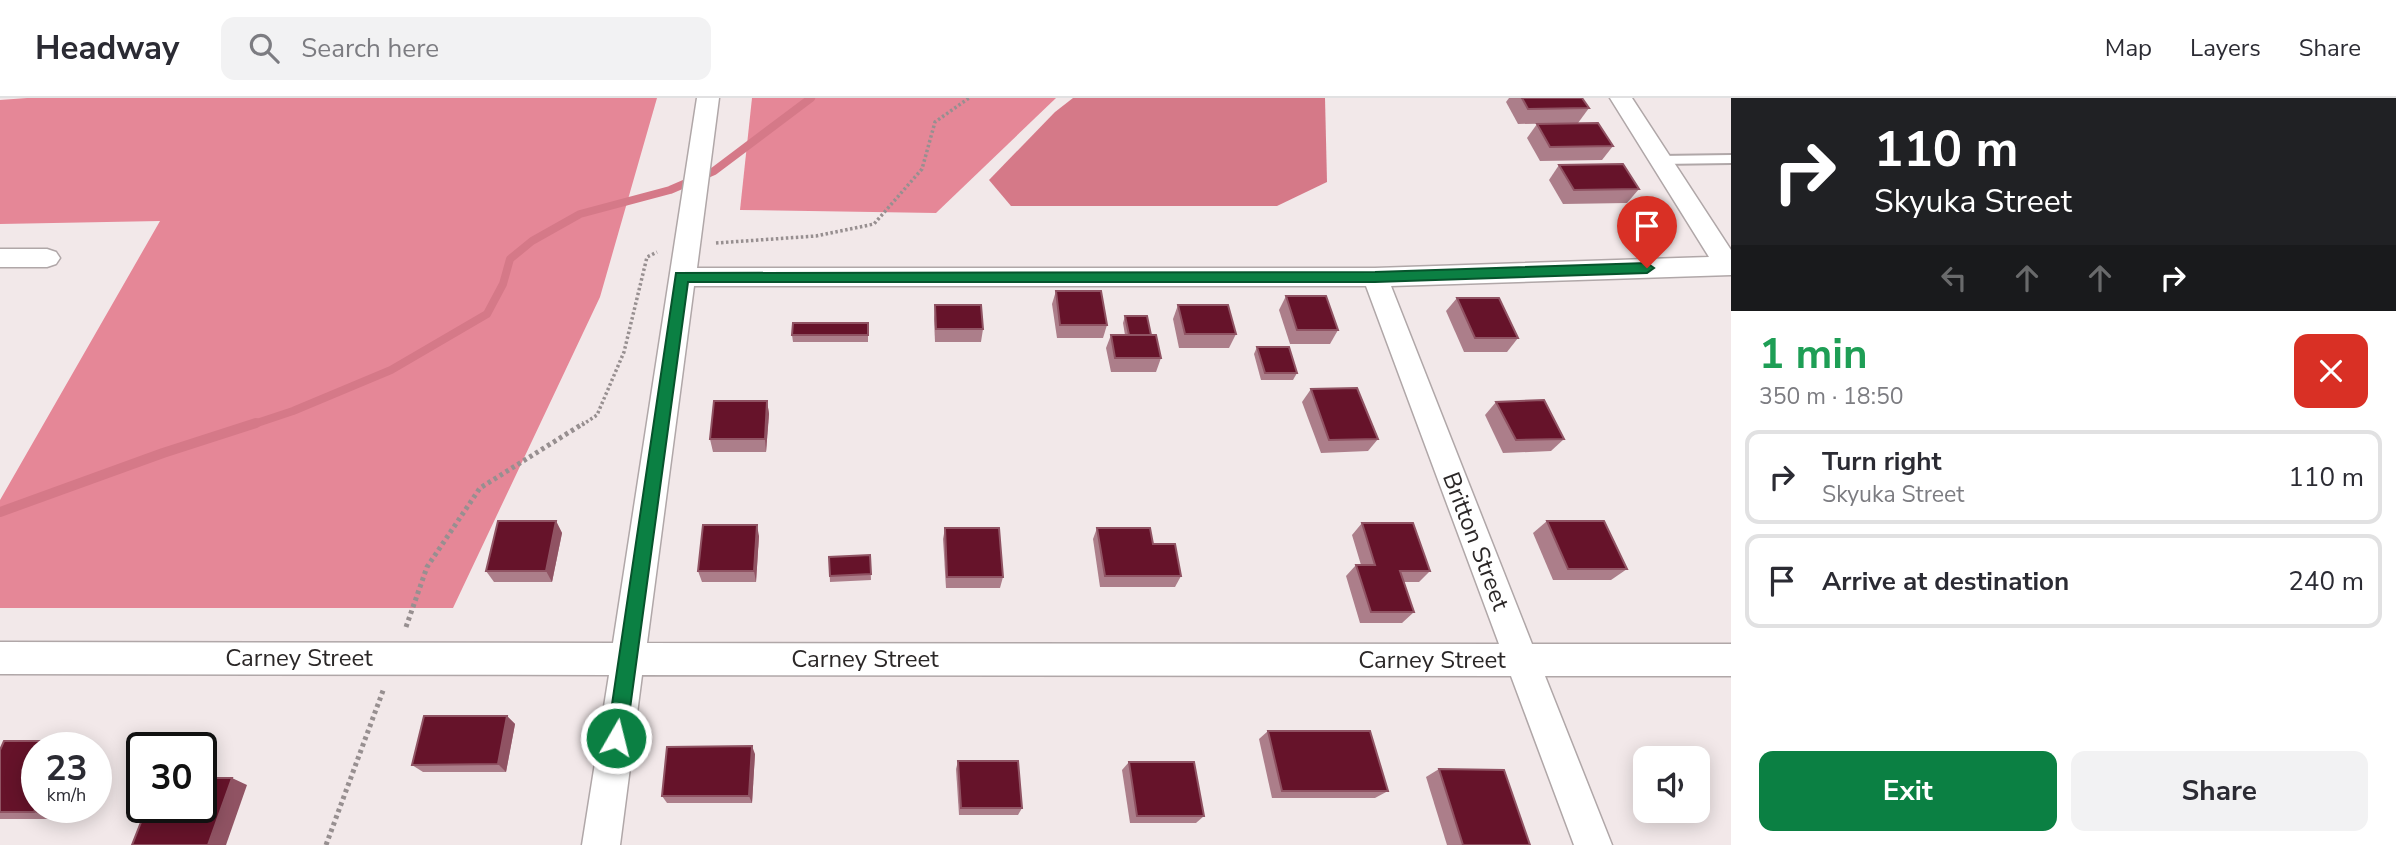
<!DOCTYPE html>
<meta charset="utf-8">
<style>
:root{--surface:#fff;--page:#f2f2f3;--text:#2b2b33;--muted:#7c7c81;--line:#e1e1e2;--accent:#0b8043}
body{margin:0;font-family:"Nunito Sans",sans-serif;background:var(--page);color:var(--text);height:100vh;display:flex;flex-direction:column;font-size:26px;white-space:nowrap}
*{box-sizing:border-box;margin:0}
p{font-size:23px;color:var(--muted)}
.icon{flex:none;width:38px;height:38px;fill:none;stroke:currentColor;stroke-width:2;stroke-linecap:round;stroke-linejoin:round}
.map{position:relative;flex:1;overflow:hidden}
.sheet{display:flex;flex-direction:column;background:var(--surface);width:665px}
.sheet>*{flex:none}
.guide{background:#202124;color:#fff;overflow:hidden}
.fabs{position:absolute;left:1633px;top:648px;display:grid;gap:14px}
.fabs a{display:grid;place-items:center;width:77px;height:77px;border-radius:14px;background:var(--surface);box-shadow:0 4px 18px #0003;font-size:35px}
.speed{position:absolute;left:21px;top:634px;display:flex;gap:14px;font-size:35px;font-weight:700;text-align:center}
.speed>*{display:grid;place-content:center;width:91px;height:91px;border-radius:50%;background:var(--surface);box-shadow:0 4px 18px #0003;line-height:1}
.speed small{font-size:18px;font-weight:400}
.speed .limit{border:4px solid #111;border-radius:10px;background:#fff;color:#111}
.pin{position:absolute;display:grid;place-items:center;width:60px;height:60px;color:#fff;margin:-72px -30px;border-radius:50% 50% 50% 0;rotate:-45deg;box-shadow:0 0 7px #0007}
.pin .icon{rotate:45deg}
.me{position:absolute;width:77px;margin:-38px;rotate:8deg;stroke-linejoin:round;filter:drop-shadow(0 0 5px #0008)}
.turn{display:flex;align-items:center;gap:24px;height:147px;padding:0 28px;font-size:32px}
.turn .icon{width:91px;height:91px;stroke-width:2.5}
.turn b{display:block;font-size:49px;line-height:60px}
.lanes{display:flex;align-items:center;height:66px;padding:0 28px;background:#0003;justify-content:center;gap:35px;direction:ltr}
.lanes .off{opacity:.35}
.round{display:grid;place-items:center;flex:none;width:74px;height:74px;border-radius:14px;background:var(--page)}
.head{display:flex;align-items:center;justify-content:space-between;height:119px;padding:0 28px}
h1{font-size:42px;font-weight:700;line-height:52px;color:#1e9e55}
.primary-button{display:flex;gap:14px;margin-top:auto;padding:14px 28px}
.primary-button a{flex:1;height:80px;border-radius:14px;background:var(--accent);color:#fff;font-size:28px;font-weight:700;line-height:80px;text-align:center}
.primary-button a+a{background:var(--page);color:var(--text)}
ul{padding:0;list-style:none}
li{display:flex;align-items:center;gap:21px;height:94px;margin:0 14px 10px;padding:0 14px;border:4px solid var(--line);border-radius:14px}
li div{flex:1}
li b{display:block;font-size:26px}
li em{font-style:normal}
header{display:flex;align-items:center;gap:42px;box-sizing:border-box;height:98px;padding:0 35px;background:var(--surface);border-bottom:2px solid var(--line)}
header strong{font-size:33px}
nav{display:flex;gap:38px;margin-inline-start:auto;font-size:24px}
.search{width:490px;height:63px;background:var(--page);display:flex;align-items:center;gap:18px;box-sizing:border-box;padding:0 24px;border-radius:14px;color:var(--muted);font-size:26px}
main{display:flex;flex:1;min-height:0}
.map>svg:first-child{display:block}
</style>
<header>
<strong>Headway</strong>
<div class="search"><svg class="icon" aria-label="search" viewBox="0 0 24 24"><circle cx="10" cy="10" r="6"/><path d="M15 15l6 6"/></svg>Search here</div>
<nav><a>Map</a><a>Layers</a><a>Share</a></nav>
</header>
<main>
<div class="map">
<svg width="1731" height="747" viewBox="0 0 1731 747">
<rect width="100%" height="100%" fill="#f2e8e9"/>
<g fill="#e58797">
<path d="M 27,0 L 657,0 L 600,199 L 453,510 L 0,510 L 0,402 L 160,123 L 0,126 L 0,2 Z"/>
<path d="M 752,0 L 1056,0 L 936,115 L 740,112 Z"/>
</g>
<path fill="#d57988" d="M 1073,0 L 1325,0 L 1327,84 L 1277,108 L 1011,108 L 989,82 L 1055,14 Z"/>
<g fill="none" stroke-linecap="round" stroke-linejoin="round">
<path stroke="#d57988" stroke-width="8" d="M 251,327 L 293,313 L 391,272 L 487,216 L 503,186 L 510,161 L 532,143 L 580,116 L 670,92 L 714,73 L 811,0"/>
<path stroke="#d57988" stroke-width="10" d="M 0,414 L 163,355 L 256,325"/>
<g stroke="#b0a7a8" stroke-width="4">
<path id="service" d="M 1731,57 L 1731,65 L 1660,66 L 1654,62 L 1660,58 Z"/>
</g>
<g stroke="#b0a7a8" stroke-width="3">
<g id="minor">
<path d="M 697,0 L 719,0 L 697,170 L 1375,170 L 1709,159 L 1610,0 L 1632,0 L 1731,152 L 1731,177 L 1391,188 L 1532,546 L 1731,546 L 1731,578 L 1545,578 L 1612,747 L 1574,747 L 1511,578 L 642,577 L 620,747 L 582,747 L 609,577 L 0,576 L 0,544 L 613,545 ZM 694,188 L 1366,188 L 1499,546 L 647,545 Z"/>
<path d="M 0,151 L 47,151 L 56,154 L 60,160 L 56,166 L 47,169 L 0,169 Z"/>
</g>
</g>
<g stroke="#978f90" stroke-width="3.5" stroke-dasharray="2.5 2.5" stroke-linecap="butt">
<path d="M 716,145 L 816,138 L 874,126 L 922,71 L 935,24 L 969,0"/>
<path d="M 582,327 L 597,317 L 624,254 L 647,159 L 657,154"/>
</g>
<g stroke="#978f90" stroke-width="5" stroke-dasharray="3.5 3.5" stroke-linecap="butt">
<path d="M 406,529 L 427,469 L 480,390 L 584,325"/>
<path d="M 326,747 L 384,590"/>
</g>
<use href="#service" fill="#fff" fill-rule="evenodd"/>
<use href="#minor" fill="#fff" fill-rule="evenodd"/>
</g>
<g fill="#ac7e8a">
<path d="M 1509,0 L 1582,0 L 1589,10 L 1578,25 L 1518,26 L 1506,4 Z"/>
<path d="M 1537,26 L 1613,48 L 1602,62 L 1540,63 L 1527,40 Z"/>
<path d="M 1559,67 L 1639,91 L 1627,105 L 1563,106 L 1549,82 Z"/>
<path d="M 1056,193 L 1107,227 L 1103,240 L 1057,240 L 1052,206 Z"/>
<path d="M 1286,198 L 1338,232 L 1330,246 L 1290,246 L 1279,212 Z"/>
<path d="M 1457,200 L 1518,240 L 1507,254 L 1464,254 L 1446,213 Z"/>
<path d="M 935,207 L 983,231 L 981,244 L 935,244 L 934,221 Z"/>
<path d="M 1178,207 L 1236,236 L 1229,250 L 1179,250 L 1173,221 Z"/>
<path d="M 1125,218 L 1151,237 L 1161,260 L 1156,274 L 1111,274 L 1106,250 L 1111,237 L 1125,237 L 1123,225 Z"/>
<path d="M 868,225 L 868,244 L 793,244 L 792,237 Z"/>
<path d="M 1257,249 L 1297,275 L 1293,282 L 1261,282 L 1254,256 Z"/>
<path d="M 1311,291 L 1378,341 L 1368,353 L 1321,355 L 1302,304 Z"/>
<path d="M 767,303 L 769,316 L 766,354 L 713,354 L 710,341 Z"/>
<path d="M 1496,304 L 1564,341 L 1551,353 L 1503,355 L 1485,317 Z"/>
<path d="M 556,423 L 562,435 L 552,484 L 494,484 L 486,473 Z"/>
<path d="M 1547,423 L 1627,471 L 1611,482 L 1553,482 L 1533,435 Z"/>
<path d="M 1362,425 L 1430,473 L 1419,484 L 1403,484 L 1414,514 L 1402,525 L 1360,525 L 1346,478 L 1356,467 L 1361,467 L 1352,437 Z"/>
<path d="M 945,430 L 1003,479 L 1000,490 L 946,490 L 943,441 Z"/>
<path d="M 1097,430 L 1153,446 L 1181,478 L 1175,489 L 1100,489 L 1093,441 Z"/>
<path d="M 759,438 L 756,484 L 702,484 L 698,473 Z"/>
<path d="M 870,457 L 871,482 L 830,484 L 829,459 Z"/>
<path d="M 507,618 L 515,626 L 506,674 L 423,674 L 412,667 Z"/>
<path d="M 1268,633 L 1388,693 L 1375,700 L 1272,700 L 1259,641 Z"/>
<path d="M 66,643 L 80,649 L 37,649 L 37,709 L 59,709 L 54,721 L 0,721 L 0,652 Z"/>
<path d="M 755,656 L 752,705 L 667,705 L 662,698 Z"/>
<path d="M 958,663 L 1022,710 L 1018,717 L 959,717 L 956,671 Z"/>
<path d="M 1129,664 L 1204,718 L 1196,725 L 1130,725 L 1122,672 Z"/>
<path d="M 1439,671 L 1530,747 L 1447,747 L 1426,679 Z"/>
</g>
<g fill="#905363">
<path d="M 767,303 L 769,316 L 766,354 L 765,341 Z"/>
<path d="M 556,423 L 562,435 L 552,484 L 546,473 Z"/>
<path d="M 757,427 L 759,438 L 756,484 L 754,473 Z"/>
<path d="M 507,618 L 515,626 L 506,674 L 498,666 Z"/>
<path d="M 66,643 L 80,649 L 63,649 Z"/>
<path d="M 752,648 L 755,656 L 752,705 L 749,698 Z"/>
<path d="M 232,680 L 247,687 L 226,747 L 208,747 Z"/>
<path d="M 37,707 L 37,709 L 59,709 L 54,721 L 34,714 Z"/>
</g>
<g fill="#66132a" stroke="#905363" stroke-width="2">
<path d="M 1522,0 L 1582,0 L 1589,10 L 1528,11 Z"/>
<path d="M 1598,25 L 1613,48 L 1550,49 L 1537,26 Z"/>
<path d="M 1623,66 L 1639,91 L 1574,92 L 1559,67 Z"/>
<path d="M 1056,193 L 1101,193 L 1107,227 L 1060,227 Z"/>
<path d="M 1286,198 L 1326,198 L 1338,232 L 1297,232 Z"/>
<path d="M 1457,200 L 1499,200 L 1518,240 L 1475,240 Z"/>
<path d="M 935,207 L 981,207 L 983,231 L 936,231 Z"/>
<path d="M 1178,207 L 1228,207 L 1236,236 L 1185,236 Z"/>
<path d="M 1125,218 L 1147,218 L 1151,237 L 1129,237 Z"/>
<path d="M 793,225 L 868,225 L 868,237 L 792,237 Z"/>
<path d="M 1111,237 L 1156,237 L 1161,260 L 1115,260 Z"/>
<path d="M 1257,249 L 1289,249 L 1297,275 L 1265,275 Z"/>
<path d="M 1357,290 L 1378,341 L 1329,342 L 1311,291 Z"/>
<path d="M 1544,302 L 1564,341 L 1516,342 L 1496,304 Z"/>
<path d="M 714,303 L 767,303 L 765,341 L 710,341 Z"/>
<path d="M 498,423 L 556,423 L 546,473 L 486,473 Z"/>
<path d="M 1547,423 L 1604,423 L 1627,471 L 1568,471 Z"/>
<path d="M 1362,425 L 1413,425 L 1430,473 L 1400,473 L 1414,514 L 1371,514 L 1356,467 L 1375,467 Z"/>
<path d="M 703,427 L 757,427 L 754,473 L 698,473 Z"/>
<path d="M 945,430 L 999,430 L 1003,479 L 947,479 Z"/>
<path d="M 1097,430 L 1150,430 L 1153,446 L 1175,446 L 1181,478 L 1105,478 Z"/>
<path d="M 870,457 L 871,476 L 830,478 L 829,459 Z"/>
<path d="M 424,618 L 507,618 L 498,666 L 412,667 Z"/>
<path d="M 1268,633 L 1370,633 L 1388,693 L 1282,693 Z"/>
<path d="M 4,643 L 66,643 L 63,649 L 37,649 L 37,707 L 34,714 L 0,714 L 0,652 Z"/>
<path d="M 752,648 L 749,698 L 662,698 L 667,649 Z"/>
<path d="M 958,663 L 1018,663 L 1022,710 L 961,710 Z"/>
<path d="M 1129,664 L 1194,664 L 1204,718 L 1137,718 Z"/>
<path d="M 1439,671 L 1504,672 L 1530,747 L 1463,747 Z"/>
<path d="M 201,680 L 232,680 L 208,747 L 132,747 L 147,709 L 201,709 Z"/>
</g>
<path fill="#0b8043" stroke="#07532c" stroke-width="2" d="M 1647,165 L 1654,170 L 1647,175 L 1375,184 L 688,184 L 626,640 L 623,647 L 616,650 L 610,647 L 607,640 L 676,175 L 1375,174 Z"/>
<g text-anchor="middle" dominant-baseline="central" stroke-width="7" stroke-linejoin="round" paint-order="stroke">
<g font-size="24" fill="#2b2727" stroke="#fff">
<text transform="translate(1476 443) rotate(69)">Britton Street</text>
<text x="299" y="560">Carney Street</text>
<text x="865" y="561">Carney Street</text>
<text x="1432" y="562">Carney Street</text>
</g>
</g>
</svg>
<div class="fabs">
<a><svg class="icon" aria-label="sound" viewBox="0 0 24 24"><path d="M4 9h4l5-4v14l-5-4H4zM17 9q2 3 0 6"/></svg></a>
</div>
<div class="speed"><div>23<small>km/h</small></div><div class="limit">30</div></div>
<div class="pin" style="left:1647px;top:170px;background:#d93025"><svg class="icon" aria-label="arrive" viewBox="0 0 24 24"><path d="M6 21V4h12l-3 4 3 4H6"/></svg></div>
<svg class="me" style="left:616px;top:640px" viewBox="-20 -20 40 40"><circle r="17" fill="#0b8043" stroke="#fff" stroke-width="3"/><path d="M0-11L8 9 0 5-8 9z" fill="#fff"/></svg>
</div>
<section class="sheet">
<div class="guide">
<div class="turn"><svg class="icon" aria-label="right" viewBox="0 0 24 24"><path d="M7 20v-9h11M14 6l5 5-5 5"/></svg><div><b>110 m</b>Skyuka Street</div></div>
<div class="lanes"><svg class="icon off" aria-label="left" viewBox="0 0 24 24"><path d="M17 20v-9H6M10 6l-5 5 5 5"/></svg><svg class="icon off" aria-label="ahead" viewBox="0 0 24 24"><path d="M12 20V5M6 11l6-6 6 6"/></svg><svg class="icon off" aria-label="ahead" viewBox="0 0 24 24"><path d="M12 20V5M6 11l6-6 6 6"/></svg><svg class="icon" aria-label="right" viewBox="0 0 24 24"><path d="M7 20v-9h11M14 6l5 5-5 5"/></svg></div>
</div>
<div class="head"><div><h1>1 min</h1><p>350 m · 18:50</p></div><a class="round" style="background:#d93025;color:#fff"><svg class="icon" aria-label="close" viewBox="0 0 24 24"><path d="M6 6l12 12M18 6L6 18"/></svg></a></div>
<ul>
<li><svg class="icon" aria-label="right" viewBox="0 0 24 24"><path d="M7 20v-9h11M14 6l5 5-5 5"/></svg><div><b>Turn right</b><p>Skyuka Street</p></div><em>110 m</em></li>
<li><svg class="icon" aria-label="arrive" viewBox="0 0 24 24"><path d="M6 21V4h12l-3 4 3 4H6"/></svg><div><b>Arrive at destination</b></div><em>240 m</em></li>
</ul>
<div class="primary-button"><a>Exit</a><a>Share</a></div>
</section>
</main>
